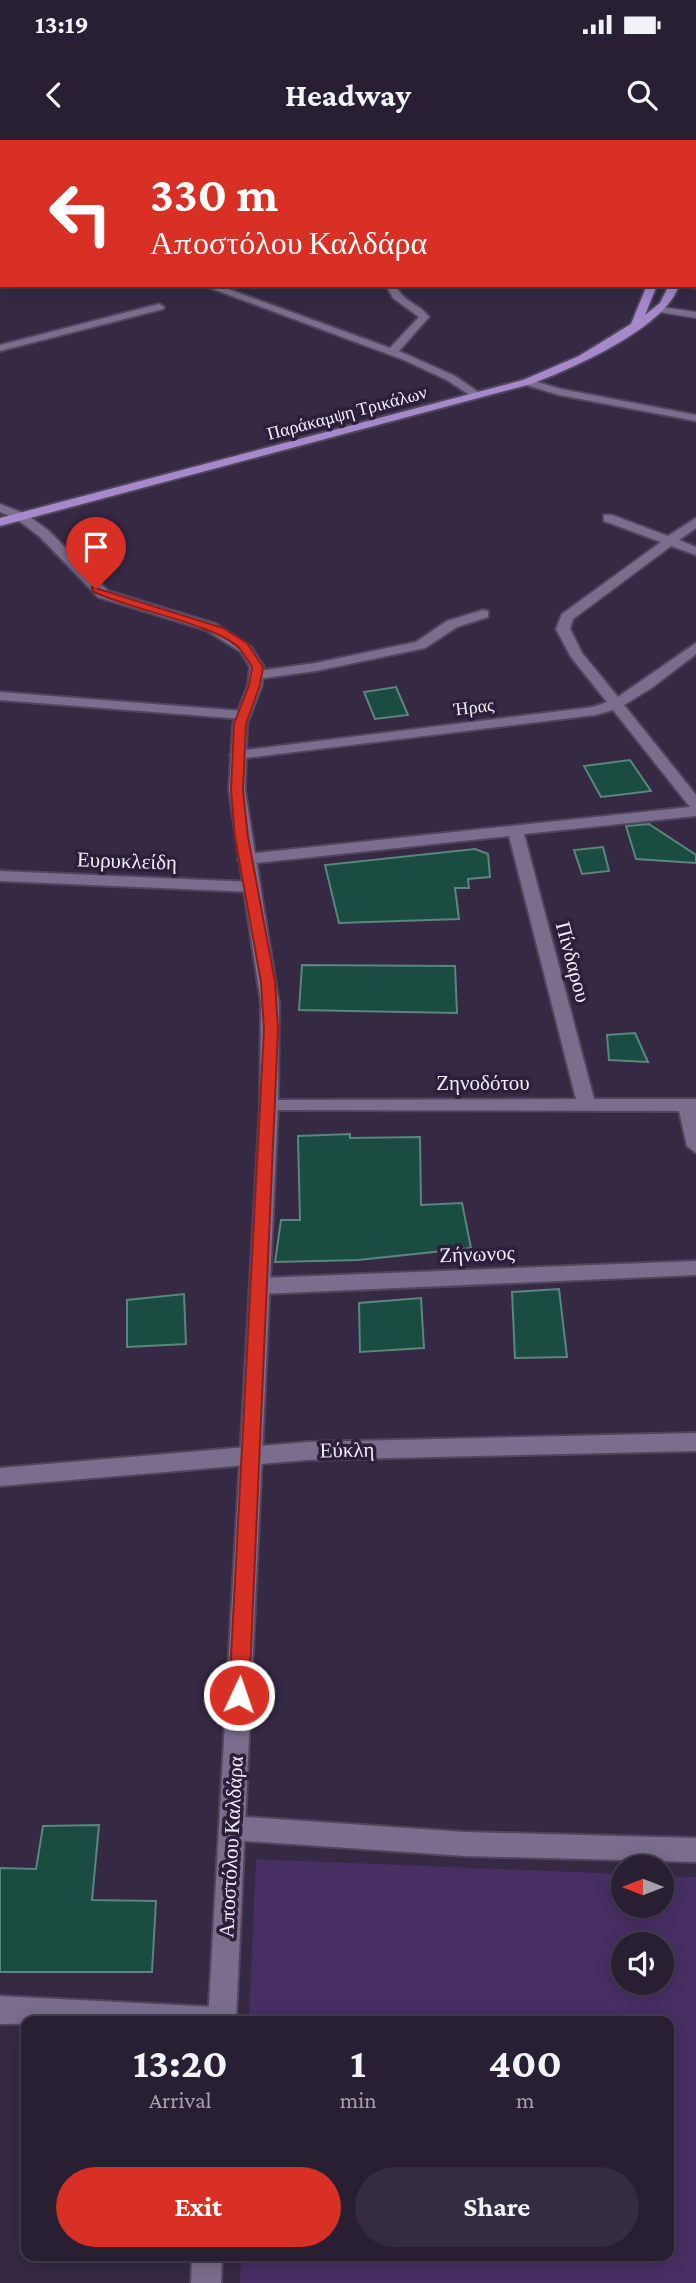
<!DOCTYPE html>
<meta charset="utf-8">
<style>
:root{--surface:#281f33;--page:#342c3f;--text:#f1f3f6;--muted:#a5a2ac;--line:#443d4e;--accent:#d93025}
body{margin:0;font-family:"Crimson Pro",serif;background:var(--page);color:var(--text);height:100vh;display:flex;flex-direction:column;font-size:26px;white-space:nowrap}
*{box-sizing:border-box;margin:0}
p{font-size:23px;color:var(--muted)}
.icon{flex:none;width:38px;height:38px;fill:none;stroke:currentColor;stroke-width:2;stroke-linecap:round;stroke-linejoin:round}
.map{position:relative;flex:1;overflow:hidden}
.side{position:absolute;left:21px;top:1876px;width:653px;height:245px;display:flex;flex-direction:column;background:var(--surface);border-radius:14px;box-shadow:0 4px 18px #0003,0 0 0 2px var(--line)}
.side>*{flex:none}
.top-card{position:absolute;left:0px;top:0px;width:696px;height:147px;box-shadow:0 4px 18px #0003,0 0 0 2px var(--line);background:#d93025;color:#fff;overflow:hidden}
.needle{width:46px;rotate:270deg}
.fabs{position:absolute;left:611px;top:1715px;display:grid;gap:14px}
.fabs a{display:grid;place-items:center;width:63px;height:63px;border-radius:50%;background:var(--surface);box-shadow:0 4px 18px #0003,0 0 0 2px var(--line);font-size:35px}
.pin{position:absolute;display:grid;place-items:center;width:60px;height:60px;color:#fff;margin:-72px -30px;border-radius:50% 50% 50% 0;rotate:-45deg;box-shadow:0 0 7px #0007}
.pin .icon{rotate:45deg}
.me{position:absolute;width:77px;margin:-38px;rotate:3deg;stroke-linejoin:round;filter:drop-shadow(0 0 5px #0008)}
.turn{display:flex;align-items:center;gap:24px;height:147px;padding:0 35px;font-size:32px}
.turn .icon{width:91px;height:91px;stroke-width:2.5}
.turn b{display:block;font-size:49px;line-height:60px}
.eta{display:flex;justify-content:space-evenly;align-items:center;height:119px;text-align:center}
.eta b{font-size:42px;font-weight:700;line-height:49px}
.button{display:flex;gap:14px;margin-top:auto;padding:14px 35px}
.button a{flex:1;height:80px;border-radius:42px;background:var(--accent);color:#fff;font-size:28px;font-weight:700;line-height:80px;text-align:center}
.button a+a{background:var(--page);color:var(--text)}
.status{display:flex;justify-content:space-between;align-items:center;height:49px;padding:0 35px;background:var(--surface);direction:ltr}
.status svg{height:19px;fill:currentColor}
header{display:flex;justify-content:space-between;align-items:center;height:91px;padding:0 35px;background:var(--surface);font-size:32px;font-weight:700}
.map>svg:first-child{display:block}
</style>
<div class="status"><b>13:19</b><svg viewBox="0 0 49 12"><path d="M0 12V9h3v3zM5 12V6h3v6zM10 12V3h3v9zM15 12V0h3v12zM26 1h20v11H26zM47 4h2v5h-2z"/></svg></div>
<header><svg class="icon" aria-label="back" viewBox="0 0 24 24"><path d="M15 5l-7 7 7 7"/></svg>Headway<svg class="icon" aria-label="search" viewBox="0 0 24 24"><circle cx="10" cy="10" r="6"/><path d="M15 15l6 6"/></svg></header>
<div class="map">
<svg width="696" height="2143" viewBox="0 0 696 2143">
<rect width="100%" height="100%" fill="#352944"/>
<path fill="#472f64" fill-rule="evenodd" d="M 256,1719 L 623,1734 L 623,1766 L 662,1766 L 662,1736 L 696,1737 L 696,2143 L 240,2143 L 241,2116 L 668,2116 L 668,1881 L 249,1881 ZM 623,1804 L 662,1804 L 662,1843 L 623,1843 Z"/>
<g fill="#1a4c42" stroke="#5b867c" stroke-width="2">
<path d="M 396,547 L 408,575 L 375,579 L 364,552 Z"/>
<path d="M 630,620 L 651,651 L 601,657 L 584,626 Z"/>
<path d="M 649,684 L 696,715 L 696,723 L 636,719 L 626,686 Z"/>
<path d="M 603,707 L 609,731 L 582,734 L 574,710 Z"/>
<path d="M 475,709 L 488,714 L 490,737 L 468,739 L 469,748 L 455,748 L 459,779 L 339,783 L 325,725 Z"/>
<path d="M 302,825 L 455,826 L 457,873 L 299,870 Z"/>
<path d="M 635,893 L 648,922 L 609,920 L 607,895 Z"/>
<path d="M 350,994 L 350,998 L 420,997 L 421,1065 L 462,1063 L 471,1108 L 358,1120 L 275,1122 L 281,1080 L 300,1080 L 298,996 Z"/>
<path d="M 559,1149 L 567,1217 L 515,1218 L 512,1152 Z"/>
<path d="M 184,1154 L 186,1204 L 127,1207 L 127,1160 Z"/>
<path d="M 421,1158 L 424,1208 L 360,1212 L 359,1163 Z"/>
<path d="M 99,1685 L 92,1760 L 156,1761 L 152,1832 L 0,1832 L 0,1728 L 36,1729 L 43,1686 Z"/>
</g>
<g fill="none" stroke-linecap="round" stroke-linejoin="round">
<g stroke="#4f455d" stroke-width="3">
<path id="service" d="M 662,167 L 696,172 L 696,178 L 659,172 L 657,170 Z"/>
</g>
<g stroke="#4f455d" stroke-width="4">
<g id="minor">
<path d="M 2,38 L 2,44 L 0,45 L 0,39 Z"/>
<rect x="0" y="74" width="2" height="6"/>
<path d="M 696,142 L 696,148 L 691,147 L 690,145 Z"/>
<path d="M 202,145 L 217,145 L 390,208 L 419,177 L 393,158 L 386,145 L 396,145 C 401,161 420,164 429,177 L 399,211 L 455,236 L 484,256 L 474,258 L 447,240 L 404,220 Z"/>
<path d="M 159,164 L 164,167 L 163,169 L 0,211 L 0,205 Z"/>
<path d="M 527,239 L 561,249 L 696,275 L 696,281 L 559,255 L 523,244 L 521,242 Z"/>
<path d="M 0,364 L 26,374 L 28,377 L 22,381 L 0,372 Z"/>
<path d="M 604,375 L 612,375 L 668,396 L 696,378 L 696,388 L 679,400 L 696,407 L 696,415 L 671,406 L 573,479 L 570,489 L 582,513 L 618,557 L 696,503 L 696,514 L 653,547 L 624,565 L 696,655 L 696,676 L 524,694 L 594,959 L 696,959 L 696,1013 L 687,1006 L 679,971 L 263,970 L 260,966 L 269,960 L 576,959 L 509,696 L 246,724 L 238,719 L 246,714 L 690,667 L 613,570 L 595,575 L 237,619 L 230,615 L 237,611 L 593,567 L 607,562 L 571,517 L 556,489 L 562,474 L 661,402 L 604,381 Z"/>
<path d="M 483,470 L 488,471 L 488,477 L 457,487 L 425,508 L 316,531 L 257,539 L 250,535 L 257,531 L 316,523 L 416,502 L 447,481 Z"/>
<path d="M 0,552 L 243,571 L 250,575 L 243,579 L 0,560 Z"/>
<path d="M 0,731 L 252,742 L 260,747 L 252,752 L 0,741 Z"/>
<path d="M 696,1121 L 696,1135 L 261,1154 L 254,1151 L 251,1146 L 254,1141 L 261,1138 Z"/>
<path d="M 696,1293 L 696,1311 L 307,1320 L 0,1346 L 0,1328 L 307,1302 Z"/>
<path d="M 232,1676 L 465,1692 L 696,1698 L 696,1722 L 465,1716 L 232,1700 L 223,1697 L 219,1688 L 223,1679 Z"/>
<path d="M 0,1856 L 216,1867 L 226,1871 L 230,1881 L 0,1884 Z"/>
</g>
</g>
<g stroke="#4f455d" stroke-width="4">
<g id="tertiary">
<path d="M 18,374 L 26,374 L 49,391 L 108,451 L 216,484 L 251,507 L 264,527 L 262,545 L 247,584 L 245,650 L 279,864 L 278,966 L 236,1881 L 208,1881 L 260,966 L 261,864 L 229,650 L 233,584 L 248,545 L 250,527 L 241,512 L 206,490 L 98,457 L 40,397 L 18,380 Z"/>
<path d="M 192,2116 L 222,2116 L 221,2143 L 191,2143 Z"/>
</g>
</g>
<g stroke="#4f455d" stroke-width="4">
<g id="primary">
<rect x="649" y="0" width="8" height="2"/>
<rect x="668" y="0" width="8" height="2"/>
<rect x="695" y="58" width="1" height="6"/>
<path d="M 647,145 L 657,145 L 645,175 L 660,163 L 669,145 L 679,145 C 666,188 571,229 531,244 L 0,386 L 0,378 L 523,240 L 579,216 L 631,184 Z"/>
</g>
</g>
<use href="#service" fill="#7a6d8d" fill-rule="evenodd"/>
<use href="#minor" fill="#7a6d8d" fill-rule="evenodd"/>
<use href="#tertiary" fill="#7a6d8d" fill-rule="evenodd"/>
<use href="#primary" fill="#a589cb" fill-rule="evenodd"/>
</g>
<path fill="#d93025" stroke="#8d1f18" stroke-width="2" d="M 92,447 L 223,488 L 247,503 L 263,527 L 260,545 L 246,584 L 243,650 L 248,697 L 275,842 L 278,890 L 249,1555 L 246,1561 L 239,1564 L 232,1561 L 229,1555 L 264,890 L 261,842 L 235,697 L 231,650 L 234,584 L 249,545 L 252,527 C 248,521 244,514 240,509 C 217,484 129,470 92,451 Z"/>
<g text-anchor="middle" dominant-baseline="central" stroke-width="7" stroke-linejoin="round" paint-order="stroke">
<g font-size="18" fill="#f2ebfd" stroke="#2b1f3a">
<text transform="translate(347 273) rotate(-15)">Παράκαμψη Τρικάλων</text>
<text transform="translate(474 567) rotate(-7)">Ήρας</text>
</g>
<g font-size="21" fill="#f2ebfd" stroke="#2b1f3a">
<text transform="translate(127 721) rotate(2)">Ευρυκλείδη</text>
<text transform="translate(573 822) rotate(75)">Πίνδαρου</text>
<text x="483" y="943">Ζηνοδότου</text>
<text transform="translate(477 1114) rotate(-2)">Ζήνωνος</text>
<text transform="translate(347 1310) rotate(-1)">Εύκλη</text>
<text transform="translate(231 1707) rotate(-87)">Αποστόλου Καλδάρα</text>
</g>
</g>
</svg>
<div class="fabs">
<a><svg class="needle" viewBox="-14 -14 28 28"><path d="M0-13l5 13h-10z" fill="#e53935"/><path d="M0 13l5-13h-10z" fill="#a5a2ac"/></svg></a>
<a><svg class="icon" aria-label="sound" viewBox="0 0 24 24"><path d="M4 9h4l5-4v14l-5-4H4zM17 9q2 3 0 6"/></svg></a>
</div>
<div class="pin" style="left:96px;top:449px;background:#d93025"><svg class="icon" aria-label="arrive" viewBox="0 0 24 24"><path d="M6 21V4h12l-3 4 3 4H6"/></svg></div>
<svg class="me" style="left:239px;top:1555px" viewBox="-20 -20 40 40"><circle r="17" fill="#d93025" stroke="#fff" stroke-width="3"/><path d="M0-11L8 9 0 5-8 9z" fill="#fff"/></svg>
<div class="top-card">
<div class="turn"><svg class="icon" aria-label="left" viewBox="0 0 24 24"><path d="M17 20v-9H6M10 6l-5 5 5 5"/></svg><div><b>330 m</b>Αποστόλου Καλδάρα</div></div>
</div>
<section class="side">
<div class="eta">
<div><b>13:20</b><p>Arrival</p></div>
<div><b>1</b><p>min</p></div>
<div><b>400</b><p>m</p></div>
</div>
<div class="button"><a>Exit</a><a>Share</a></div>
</section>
</div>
